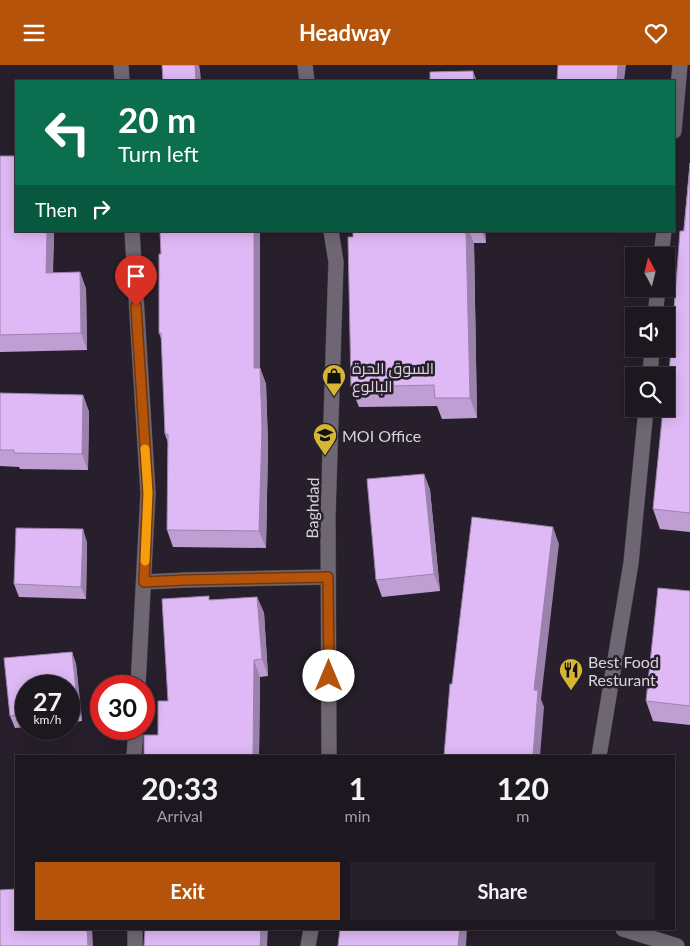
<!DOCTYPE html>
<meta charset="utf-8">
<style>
:root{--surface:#1d1720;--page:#252029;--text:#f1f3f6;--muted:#a09fa5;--line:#3b363e;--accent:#b45309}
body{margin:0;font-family:Lato,Cairo,sans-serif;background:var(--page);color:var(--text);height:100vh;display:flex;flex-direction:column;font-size:19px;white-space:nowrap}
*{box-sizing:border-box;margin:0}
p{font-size:16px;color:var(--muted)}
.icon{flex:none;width:28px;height:28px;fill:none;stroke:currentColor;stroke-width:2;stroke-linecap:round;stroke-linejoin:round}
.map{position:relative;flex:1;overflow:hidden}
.details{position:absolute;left:15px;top:690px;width:660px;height:175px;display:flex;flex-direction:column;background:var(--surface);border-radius:0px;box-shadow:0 2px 12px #0003,0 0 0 1px var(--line)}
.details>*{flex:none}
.banner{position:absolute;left:15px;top:15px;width:660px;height:152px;border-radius:0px;box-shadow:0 2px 12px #0003,0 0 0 1px var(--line);background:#0b6e4f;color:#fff;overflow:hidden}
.needle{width:32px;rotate:353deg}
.fabs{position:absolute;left:625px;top:182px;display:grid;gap:10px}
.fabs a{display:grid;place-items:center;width:50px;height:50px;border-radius:0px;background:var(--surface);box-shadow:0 2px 12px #0003,0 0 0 1px var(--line);font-size:25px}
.speed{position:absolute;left:15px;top:610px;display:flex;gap:10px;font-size:25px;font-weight:700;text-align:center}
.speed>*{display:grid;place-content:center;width:65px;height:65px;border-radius:50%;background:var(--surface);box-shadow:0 2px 12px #0003,0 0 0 1px var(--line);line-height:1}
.speed small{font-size:12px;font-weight:400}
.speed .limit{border:8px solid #d22;background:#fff;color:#111}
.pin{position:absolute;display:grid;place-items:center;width:42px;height:42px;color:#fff;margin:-51px -21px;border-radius:50% 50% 50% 0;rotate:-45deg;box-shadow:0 0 5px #0007}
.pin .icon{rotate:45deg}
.me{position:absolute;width:55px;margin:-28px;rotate:0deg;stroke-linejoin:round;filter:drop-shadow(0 0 4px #0008)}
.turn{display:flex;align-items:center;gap:18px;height:105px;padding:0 20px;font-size:22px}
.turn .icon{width:65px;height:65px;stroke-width:2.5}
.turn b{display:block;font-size:35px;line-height:42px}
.then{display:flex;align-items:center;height:48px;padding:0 20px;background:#0003;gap:10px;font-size:19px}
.eta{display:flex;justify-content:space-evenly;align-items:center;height:85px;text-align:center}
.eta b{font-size:30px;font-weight:700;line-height:35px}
.button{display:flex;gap:10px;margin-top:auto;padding:10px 20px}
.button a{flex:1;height:58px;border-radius:0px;background:var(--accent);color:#fff;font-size:20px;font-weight:700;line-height:58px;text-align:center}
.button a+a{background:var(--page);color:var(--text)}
header{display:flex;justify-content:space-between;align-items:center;height:65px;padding:0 20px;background:var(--accent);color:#fff;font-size:22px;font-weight:700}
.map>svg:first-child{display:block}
</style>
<header><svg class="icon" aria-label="menu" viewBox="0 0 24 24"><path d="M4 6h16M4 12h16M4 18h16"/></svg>Headway<svg class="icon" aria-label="heart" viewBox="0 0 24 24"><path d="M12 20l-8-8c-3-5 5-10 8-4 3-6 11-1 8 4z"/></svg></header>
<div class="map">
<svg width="690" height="881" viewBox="0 0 690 881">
<rect width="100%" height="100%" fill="#271f2b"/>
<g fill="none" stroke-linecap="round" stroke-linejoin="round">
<g stroke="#433e48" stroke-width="16">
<g id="minor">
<path d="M 121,0 L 122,16"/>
<path d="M 305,0 L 307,16"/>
<path d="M 674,66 L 680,0"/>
<path d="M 132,166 L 148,428 L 138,621"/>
<path d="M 661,191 L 664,166"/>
<path d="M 655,251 L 658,224"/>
<path d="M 650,311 L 652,284"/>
<path d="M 144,517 L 186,515 L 328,512"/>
<path d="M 134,691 L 136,664"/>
<path d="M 329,691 L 328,451 L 336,197 L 331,166"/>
<path d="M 599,691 L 631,498 L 646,344"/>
<path d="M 135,864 L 135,881"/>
<path d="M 623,864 L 677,881"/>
<path d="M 308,881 L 311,864"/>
</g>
</g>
<use href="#minor" stroke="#6f6674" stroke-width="15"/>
</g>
<g fill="#bf9fd3">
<path d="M 0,91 L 16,166 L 86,166 L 86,167 L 54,167 L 53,208 L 80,207 L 86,224 L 87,285 L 0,287 Z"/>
<path d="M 690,98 L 690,467 L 660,464 L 653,444 L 668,322 Z"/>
<path d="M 160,166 L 260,166 L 260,303 L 266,319 L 268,380 L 266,483 L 173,482 L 167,465 L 168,378 L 165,369 L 162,276 L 159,268 L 161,189 Z"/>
<path d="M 353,166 L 485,166 L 486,178 L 474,178 L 477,353 L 442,354 L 437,341 L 359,342 L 351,322 Z"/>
<path d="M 0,328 L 83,330 L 89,347 L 88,405 L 20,404 L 19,402 L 0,401 Z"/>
<path d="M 424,409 L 430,425 L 440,526 L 382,532 L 376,515 Z"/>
<path d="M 87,477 L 86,534 L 19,532 L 14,519 Z"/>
<path d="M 690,526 L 690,660 L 653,656 L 646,636 Z"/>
<path d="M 257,532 L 264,548 L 268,611 L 260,612 L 259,691 L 144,691 L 158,670 L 168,636 L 210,535 Z"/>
<path d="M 72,587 L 76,599 L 82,656 L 69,658 L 69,621 L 26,621 L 26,662 L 15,663 L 10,651 L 4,593 Z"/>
</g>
<g fill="#9b82ac">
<path d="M 195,0 L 199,0 L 200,5 L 201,16 L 196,16 Z"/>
<path d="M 618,0 L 626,0 L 624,16 L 617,16 Z"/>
<path d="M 473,6 L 477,16 L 474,16 Z"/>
<path d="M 47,166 L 53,166 L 54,167 L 52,225 L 46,208 Z"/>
<path d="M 254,166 L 260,166 L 260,303 L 266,319 L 268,380 L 266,483 L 259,466 L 254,303 Z"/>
<path d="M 466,166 L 469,166 L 474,178 L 477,353 L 470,333 Z"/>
<path d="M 482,166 L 485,166 L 486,178 Z"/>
<path d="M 80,207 L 86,224 L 87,285 L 81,268 Z"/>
<path d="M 83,330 L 89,347 L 88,405 L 82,389 Z"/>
<path d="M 424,409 L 430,425 L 440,526 L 434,509 Z"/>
<path d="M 553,462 L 559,479 L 541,634 L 544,642 L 540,691 L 533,691 L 534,625 Z"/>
<path d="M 83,464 L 87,477 L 86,534 L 81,522 Z"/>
<path d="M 257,532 L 264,548 L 268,611 L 262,594 Z"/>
<path d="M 72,587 L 76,599 L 82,656 L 78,644 Z"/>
<path d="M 254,595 L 260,612 L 259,691 L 253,691 Z"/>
<path d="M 87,864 L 92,864 L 93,881 L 88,881 Z"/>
<path d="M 261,864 L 268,864 L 267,881 L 260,881 Z"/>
<path d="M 460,864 L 467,864 L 466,881 L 458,881 Z"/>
</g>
<g fill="#deb9f5" stroke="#9b82ac">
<path d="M 162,0 L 195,0 L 196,16 L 163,16 Z"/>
<path d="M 558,0 L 618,0 L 617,16 L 557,16 Z"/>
<path d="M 473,6 L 474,16 L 430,16 L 430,7 Z"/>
<path d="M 0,91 L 16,91 L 16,166 L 47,166 L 46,208 L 80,207 L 81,268 L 0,270 Z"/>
<path d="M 690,98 L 690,448 L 653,444 L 663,344 L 666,344 L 666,321 L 668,322 L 680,166 L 684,166 Z"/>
<path d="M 160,166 L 254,166 L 254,303 L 260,303 L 262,363 L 259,466 L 167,465 L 168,369 L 165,369 L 161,268 L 159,268 L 159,189 L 161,189 Z"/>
<path d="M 353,166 L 466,166 L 470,333 L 435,333 L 434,320 L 351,322 L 348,172 L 353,172 Z"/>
<path d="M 0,328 L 83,330 L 82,389 L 14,388 L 14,385 L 0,385 Z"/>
<path d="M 424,409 L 434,509 L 376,515 L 367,414 Z"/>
<path d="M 472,452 L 553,462 L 534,625 L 538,625 L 533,691 L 444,691 L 450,619 L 452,619 Z"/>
<path d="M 16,463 L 83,464 L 81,522 L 14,519 Z"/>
<path d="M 658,523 L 690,526 L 690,641 L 646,636 Z"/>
<path d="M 209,531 L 209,535 L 257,532 L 262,594 L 254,595 L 253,691 L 144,691 L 144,670 L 158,670 L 158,636 L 168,636 L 162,534 Z"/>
<path d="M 72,587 L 78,644 L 69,645 L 69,621 L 26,621 L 26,649 L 10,651 L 4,593 Z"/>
<path d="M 16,824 L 16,864 L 87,864 L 88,881 L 0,881 L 0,825 Z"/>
<path d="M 145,864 L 261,864 L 260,881 L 144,881 Z"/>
<path d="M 340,864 L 460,864 L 458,881 L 338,881 Z"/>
</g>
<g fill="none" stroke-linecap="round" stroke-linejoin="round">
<g stroke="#753606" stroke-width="12">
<path id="route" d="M 136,241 L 148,428 L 144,517 L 186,515 L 328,512 L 329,611"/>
</g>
<use href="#route" stroke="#b45309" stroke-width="9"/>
<path stroke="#f59e0b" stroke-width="9" d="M 145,496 L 148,428 L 145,384"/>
</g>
<defs>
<g id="shop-pin" transform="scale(1.25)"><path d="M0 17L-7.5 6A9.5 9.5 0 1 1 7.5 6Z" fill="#d5b534" stroke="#271f2b"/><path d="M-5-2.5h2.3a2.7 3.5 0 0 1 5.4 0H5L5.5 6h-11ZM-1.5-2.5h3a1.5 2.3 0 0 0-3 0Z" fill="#111"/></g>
<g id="school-pin" transform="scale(1.25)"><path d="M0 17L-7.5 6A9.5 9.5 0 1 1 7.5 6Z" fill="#d5b534" stroke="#271f2b"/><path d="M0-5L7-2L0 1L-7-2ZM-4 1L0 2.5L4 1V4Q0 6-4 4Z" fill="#111"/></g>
<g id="restaurant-pin" transform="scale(1.25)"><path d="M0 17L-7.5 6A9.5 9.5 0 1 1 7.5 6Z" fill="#d5b534" stroke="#271f2b"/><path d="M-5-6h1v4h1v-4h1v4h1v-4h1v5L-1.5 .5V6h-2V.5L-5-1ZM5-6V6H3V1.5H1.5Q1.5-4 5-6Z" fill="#111"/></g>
</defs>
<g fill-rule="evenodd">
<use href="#shop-pin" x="334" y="311"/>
<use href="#school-pin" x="325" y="370"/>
<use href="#restaurant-pin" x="571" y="605"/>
</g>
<g text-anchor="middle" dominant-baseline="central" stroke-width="5" stroke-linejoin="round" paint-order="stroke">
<g font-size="16" fill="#d8d3db" stroke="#271f2b" text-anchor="start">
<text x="352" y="302">السوق الحرة<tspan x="352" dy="18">البالوع</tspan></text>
<text x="342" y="370">MOI Office</text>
<text x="588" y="596">Best Food<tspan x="588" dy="18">Resturant</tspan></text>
</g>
<g font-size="16" fill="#d8d3db" stroke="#271f2b">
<text transform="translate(312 443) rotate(-89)">Baghdad</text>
</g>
</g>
</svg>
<div class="fabs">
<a><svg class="needle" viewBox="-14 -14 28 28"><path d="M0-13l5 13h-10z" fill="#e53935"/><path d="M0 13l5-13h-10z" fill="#a09fa5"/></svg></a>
<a><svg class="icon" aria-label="sound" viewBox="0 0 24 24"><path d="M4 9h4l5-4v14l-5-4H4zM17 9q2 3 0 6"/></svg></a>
<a><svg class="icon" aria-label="search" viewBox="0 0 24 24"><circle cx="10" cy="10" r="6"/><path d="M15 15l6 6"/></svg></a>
</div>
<div class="speed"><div>27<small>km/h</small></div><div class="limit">30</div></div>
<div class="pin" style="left:136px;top:241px;background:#d93025"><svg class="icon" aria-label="arrive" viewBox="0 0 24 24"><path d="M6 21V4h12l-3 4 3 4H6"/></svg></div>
<svg class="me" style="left:329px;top:611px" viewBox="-20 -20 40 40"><circle r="19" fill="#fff"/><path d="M0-13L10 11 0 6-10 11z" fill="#b45309"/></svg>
<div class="banner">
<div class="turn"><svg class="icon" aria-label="left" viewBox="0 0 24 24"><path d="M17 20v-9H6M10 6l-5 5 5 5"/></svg><div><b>20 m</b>Turn left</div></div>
<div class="then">Then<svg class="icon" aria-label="right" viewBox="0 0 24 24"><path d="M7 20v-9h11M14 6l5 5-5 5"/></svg></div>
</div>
<section class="details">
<div class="eta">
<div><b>20:33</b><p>Arrival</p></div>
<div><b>1</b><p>min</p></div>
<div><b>120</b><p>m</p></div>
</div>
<div class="button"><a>Exit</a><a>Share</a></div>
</section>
</div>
